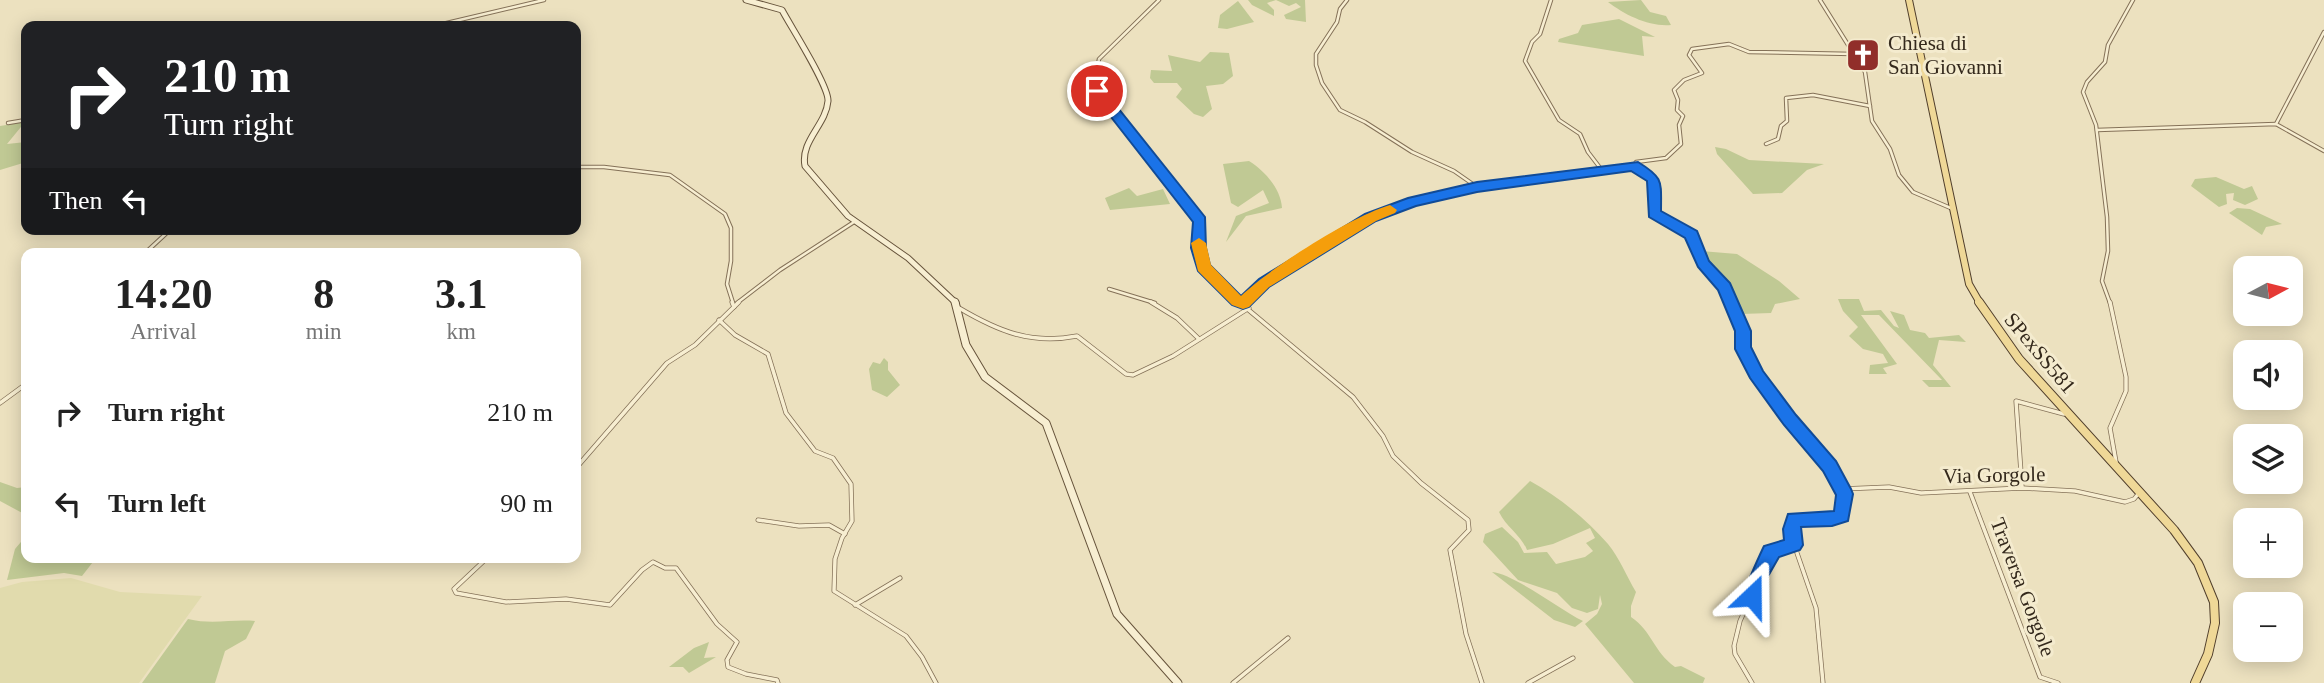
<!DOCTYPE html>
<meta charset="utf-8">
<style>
:root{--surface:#fff;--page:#f6f6f6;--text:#222;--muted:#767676}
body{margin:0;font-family:"Times New Roman",serif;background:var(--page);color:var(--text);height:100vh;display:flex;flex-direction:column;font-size:26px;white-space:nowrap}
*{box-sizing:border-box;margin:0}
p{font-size:23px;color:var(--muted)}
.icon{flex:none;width:38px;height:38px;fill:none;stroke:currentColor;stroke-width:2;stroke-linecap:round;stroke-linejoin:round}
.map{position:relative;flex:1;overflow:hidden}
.drawer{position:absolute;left:21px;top:248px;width:560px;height:315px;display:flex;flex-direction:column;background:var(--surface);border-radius:14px;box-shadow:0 4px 18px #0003}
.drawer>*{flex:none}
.top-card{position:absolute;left:21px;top:21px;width:560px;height:214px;border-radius:14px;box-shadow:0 4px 18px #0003;background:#202124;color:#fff;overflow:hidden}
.needle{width:46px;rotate:83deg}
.controls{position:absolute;left:2233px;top:256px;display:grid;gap:14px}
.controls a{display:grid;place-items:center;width:70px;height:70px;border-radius:14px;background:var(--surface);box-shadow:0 4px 18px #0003;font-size:35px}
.pin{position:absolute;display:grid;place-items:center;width:60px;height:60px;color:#fff;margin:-30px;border:4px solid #fff;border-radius:50%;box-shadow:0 2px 7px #0007}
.me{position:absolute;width:77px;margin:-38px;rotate:23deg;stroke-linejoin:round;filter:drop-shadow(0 0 5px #0008)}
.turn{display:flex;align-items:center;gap:24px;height:147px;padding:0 28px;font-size:32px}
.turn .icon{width:91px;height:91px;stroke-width:2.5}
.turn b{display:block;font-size:49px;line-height:60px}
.then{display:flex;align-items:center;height:66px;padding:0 28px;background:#0003;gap:14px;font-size:26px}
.eta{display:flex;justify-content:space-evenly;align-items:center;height:119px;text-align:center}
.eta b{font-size:42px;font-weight:700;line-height:49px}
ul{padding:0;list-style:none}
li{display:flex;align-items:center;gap:21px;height:91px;padding:0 28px}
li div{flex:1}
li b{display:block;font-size:26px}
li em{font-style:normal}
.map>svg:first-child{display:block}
</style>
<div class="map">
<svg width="2324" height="683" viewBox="0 0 2324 683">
<rect width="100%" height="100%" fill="#ece1bf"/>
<path fill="#e1dbad" d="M 71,578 L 120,592 L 202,596 L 139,683 L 0,683 L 0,588 L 22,582 Z"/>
<g fill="#c0c994">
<path d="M 1248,0 L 1305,0 L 1306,22 L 1286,19 L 1284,15 L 1301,7 L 1296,3 L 1289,6 L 1276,0 L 1267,3 L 1274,10 L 1274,16 L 1252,5 Z"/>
<path d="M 1641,0 L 1650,12 L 1666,16 L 1671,25 C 1649,27 1625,15 1608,2 Z"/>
<path d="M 1238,1 L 1254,22 L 1227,29 L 1218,28 L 1220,15 Z"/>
<path d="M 1619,19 L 1655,37 L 1642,36 L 1644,56 L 1558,42 L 1559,39 L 1578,33 L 1582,25 Z"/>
<path d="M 1210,52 L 1229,53 L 1233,76 L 1223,84 L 1206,86 L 1212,109 L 1203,117 L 1194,114 L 1176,97 L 1182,89 L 1177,83 L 1154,83 L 1150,78 L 1151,70 L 1172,71 L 1168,55 L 1200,62 Z"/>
<path d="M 25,122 L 7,144 L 26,142 L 23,163 L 0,170 L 0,126 Z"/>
<path d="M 1715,147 L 1726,149 L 1749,160 L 1824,164 L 1807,170 L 1782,193 L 1753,194 L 1717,154 Z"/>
<path d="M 1249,161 C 1265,171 1281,189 1282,208 L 1246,216 L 1226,242 L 1236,216 L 1269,203 L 1263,190 L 1238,207 L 1231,203 L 1223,164 Z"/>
<path d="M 2216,177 L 2244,189 L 2252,186 L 2258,199 L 2245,205 L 2233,200 L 2234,193 L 2226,194 L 2227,204 L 2219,207 L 2191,186 L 2195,179 Z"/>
<path d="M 1129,188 L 1137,196 L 1163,189 L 1170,204 L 1110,210 L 1105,198 Z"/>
<path d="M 2237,208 L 2250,209 L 2282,224 L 2266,227 L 2262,235 L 2229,213 Z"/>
<path d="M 1701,251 L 1737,254 L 1779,281 L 1800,299 L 1775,304 L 1771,313 L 1741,314 L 1728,285 L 1709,270 Z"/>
<path d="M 1838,299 L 1859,299 L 1864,311 L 1881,310 L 1894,326 L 1899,328 L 1890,311 L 1904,315 L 1910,330 L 1925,333 L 1929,338 L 1959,335 L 1966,342 L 1939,340 L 1933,365 L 1951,387 L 1929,387 L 1922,380 L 1942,380 L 1879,315 L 1861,315 L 1897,364 L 1883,368 L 1887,374 L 1869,374 L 1870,365 L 1888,363 L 1883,354 L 1863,349 L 1849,336 L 1858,327 L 1843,311 Z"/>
<path d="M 884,358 L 888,362 L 888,370 L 900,385 L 887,397 L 872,390 L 869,369 L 873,362 L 880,364 Z"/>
<path d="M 1530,481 C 1558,496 1587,520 1608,544 C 1619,557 1627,577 1636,592 L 1631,606 L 1631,617 C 1652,631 1653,651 1675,667 L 1681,666 L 1705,678 L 1703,683 L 1634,683 L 1585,624 L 1597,614 L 1602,604 L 1600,595 L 1598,609 L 1587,613 L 1572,608 L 1557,593 L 1518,580 L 1483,542 L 1485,534 L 1502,527 L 1518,542 L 1524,553 L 1547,552 L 1556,564 L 1585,557 L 1593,551 L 1586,543 L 1595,538 L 1590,528 L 1553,544 L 1527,550 C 1521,535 1506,527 1499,512 Z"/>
<path d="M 0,482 L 17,488 L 26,487 L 26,515 L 0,501 Z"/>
<path d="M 26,536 L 26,558 L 96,558 L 82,576 L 64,573 L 7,580 L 15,549 Z"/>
<path d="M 1492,572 C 1514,574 1559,609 1583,621 L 1575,627 L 1554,620 Z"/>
<path d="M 188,619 C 212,625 232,619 255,621 L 246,639 L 225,651 L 215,683 L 142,683 Z"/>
<path d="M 709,642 L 704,658 L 716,657 L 689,673 L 683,667 L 669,667 L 694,648 Z"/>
</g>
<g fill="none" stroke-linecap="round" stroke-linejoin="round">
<g stroke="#847158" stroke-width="4.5">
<g id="street-far1">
<path d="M 1159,0 L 1099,59 L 1094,85 L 1200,221 C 1199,263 1208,273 1237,301 L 1243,303"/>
<path d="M 1347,0 L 1340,9 L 1337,22 L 1316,54 L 1316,65 L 1322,83 L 1340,110 L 1365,122 L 1412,152 L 1454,171 L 1477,187"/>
<path d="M 1551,0 L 1540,34 L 1532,42 L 1525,61 L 1559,120 L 1580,134 L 1588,152 L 1601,169"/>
<path d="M 1820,0 L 1865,72 L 1872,121 L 1890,149 L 1899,175 L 1913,192 L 1953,209"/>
<path d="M 434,26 L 544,0"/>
<path d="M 8,123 L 26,120"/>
<path d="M 2276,124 L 2324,32"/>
<path d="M 2097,130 L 2276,124 L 2324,151"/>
<path d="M 1766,144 L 1778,139 L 1781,126 L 1787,121 L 1786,98 L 1813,95 L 1870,106"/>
<path d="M 1633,166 L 1654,180 L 1654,213 L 1691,235 L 1703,263 L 1725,287 L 1732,303"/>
<path d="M 576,167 L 604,167 L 670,175 L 725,214 L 731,228 L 731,261 L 727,284 L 733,303"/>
<path d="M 144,254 L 171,229"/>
<path d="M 1109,289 L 1155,303"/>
<path d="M 737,303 L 780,270 L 854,222"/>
<path d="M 1243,303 L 1264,283 L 1376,214 L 1413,201 L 1477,187 L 1633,166 L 1636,162 L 1666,158 L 1681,144 L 1679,125 L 1683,116 L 1677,110 L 1678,100 L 1674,90 L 1684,80 L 1702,73 L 1689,55 L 1692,49 L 1729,44 L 1749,52 L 1853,54"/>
<path d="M 2110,303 L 2102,281 L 2108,251 L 2107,217 L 2096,125 L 2083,92 L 2087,82 L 2105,62 L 2108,45 L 2133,0"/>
</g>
</g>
<g stroke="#847158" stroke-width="5">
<g id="street">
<path d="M 732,302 L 734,307"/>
<path d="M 1151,302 L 1177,318 L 1199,339"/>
<path d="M 1239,302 L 1353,397 L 1383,436 L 1393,456 L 1421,483 L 1468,520 L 1469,530 L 1450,550 L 1466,634 L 1482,683"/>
<path d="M 1731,302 L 1743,331 L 1743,349 L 1750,357 L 1756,373 L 1790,420 L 1836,475 L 1844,494 L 1842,515 L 1832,519 L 1797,518 L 1792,525 L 1797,553 L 1816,608 L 1823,683"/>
<path d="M 2110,302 L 2126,377 L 2126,391 L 2110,428 L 2116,462"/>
<path d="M 959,308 C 998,331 1031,345 1077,336 L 1126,374 L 1133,375 L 1173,356 L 1249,308"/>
<path d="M 719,320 L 735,335 L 768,354 L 786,413 L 815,451 L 833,458 L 851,484 L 852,521 L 842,538 L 835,559 L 834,591 L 906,636 L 922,657 L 936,683"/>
<path d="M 0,403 L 26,384"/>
<path d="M 576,468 L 667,363 L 695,345 L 739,302"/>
<path d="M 2022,487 L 2016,401 L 2064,414"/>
<path d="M 1842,489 L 1889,487 L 1921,493 L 2022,488 L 2075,491 L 2125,502 L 2134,499 L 2139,493"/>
<path d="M 1970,492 L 2040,677 L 2058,683"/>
<path d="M 758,520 L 799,526 L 829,525 L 845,534"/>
<path d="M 487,558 L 454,589 L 456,593 L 506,602 L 566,599 L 610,605 L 642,570 L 653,562 L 665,568 L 676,568 L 717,624 L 737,642 L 727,660 L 728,667 L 746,674 L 777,680 L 778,683"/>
<path d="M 855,605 L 900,578"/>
<path d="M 1233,683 L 1288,638"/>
<path d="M 1528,683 L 1573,658"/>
<path d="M 1752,683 L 1735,654 L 1734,646 L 1740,621 L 1771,552 L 1794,545"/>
</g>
</g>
<g stroke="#66533b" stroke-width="7">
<path id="secondary-far1" d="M 746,0 L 782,10 C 791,27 829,86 828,101 C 826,125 800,141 805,166 L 848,216 L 908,258 L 956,303"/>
</g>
<g stroke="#66533b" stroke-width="9">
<path id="secondary" d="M 955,302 L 966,345 L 985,377 L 1046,423 L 1117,614 L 1178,683"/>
</g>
<g stroke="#513f2c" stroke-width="8">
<path id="primary-far1" d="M 1909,0 L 1969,284 L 1980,303"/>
</g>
<g stroke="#513f2c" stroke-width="10">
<path id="primary" d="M 1979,302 L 2019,359 L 2174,530 L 2198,563 L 2214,602 L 2215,623 L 2208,654 L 2195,683"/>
</g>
<use href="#street-far1" stroke="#f7eed1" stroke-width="2.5"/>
<use href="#street" stroke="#f7eed1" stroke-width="3.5"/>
<use href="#secondary-far1" stroke="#f7eed1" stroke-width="5"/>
<use href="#secondary" stroke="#f7eed1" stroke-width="7"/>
<use href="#primary-far1" stroke="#efd897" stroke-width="6"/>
<use href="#primary" stroke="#efd897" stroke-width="8"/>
</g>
<path fill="#1a73e8" stroke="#114b97" stroke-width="2" d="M 1097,87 L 1102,88 L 1205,217 L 1206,248 L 1210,265 L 1241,296 L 1259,279 L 1365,214 L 1408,198 L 1477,182 L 1638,162 C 1664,178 1661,181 1661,211 L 1697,231 L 1709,261 L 1730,283 L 1751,331 L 1751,347 L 1763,371 L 1796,415 L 1836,461 L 1851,489 L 1853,494 L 1848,521 L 1832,526 L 1801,527 L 1803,545 L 1800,550 L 1779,557 L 1767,578 L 1759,602 L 1752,605 L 1746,602 L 1743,596 C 1749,578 1756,563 1764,546 L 1784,540 L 1783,529 L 1788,514 L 1834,511 L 1836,495 L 1823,471 L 1784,425 L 1750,378 L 1735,349 L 1735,331 L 1718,290 L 1698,267 L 1685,238 L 1649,217 L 1647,181 L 1631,171 L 1477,192 L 1416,206 L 1376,221 L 1269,287 L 1249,307 L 1243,309 L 1232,305 L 1198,271 L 1191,248 L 1193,222 L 1093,94 L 1093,88 Z"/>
<path fill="#f59e0b" d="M 1390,205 L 1397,210 L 1395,213 L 1376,221 L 1269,287 L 1249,307 L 1243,309 L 1232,305 L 1198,271 L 1191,243 L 1199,238 L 1206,243 L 1211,265 L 1241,296 C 1270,268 1352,216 1390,205 Z"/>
<defs>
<g id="church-square" transform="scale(1.75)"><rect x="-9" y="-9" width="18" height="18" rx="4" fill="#912e2a" stroke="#f4ebce"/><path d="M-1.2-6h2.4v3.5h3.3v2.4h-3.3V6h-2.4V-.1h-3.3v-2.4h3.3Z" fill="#fff"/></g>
</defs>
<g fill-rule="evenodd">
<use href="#church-square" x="1863" y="55"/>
</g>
<g text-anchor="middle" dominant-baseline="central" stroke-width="6" stroke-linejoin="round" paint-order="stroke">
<g font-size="21" fill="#34291c" stroke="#f4ebce" text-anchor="start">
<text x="1888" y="43">Chiesa di<tspan x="1888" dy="24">San Giovanni</tspan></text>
</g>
<g font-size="21" fill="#34291c" stroke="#f4ebce">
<text transform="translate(2040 353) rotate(50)">SPexSS581</text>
<text transform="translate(1994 475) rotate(-1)">Via Gorgole</text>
<text transform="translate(2023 587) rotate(69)">Traversa Gorgole</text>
</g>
</g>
</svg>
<div class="controls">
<a><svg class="needle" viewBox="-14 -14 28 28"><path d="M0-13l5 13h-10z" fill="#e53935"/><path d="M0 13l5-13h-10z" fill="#767676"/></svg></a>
<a><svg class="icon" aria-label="sound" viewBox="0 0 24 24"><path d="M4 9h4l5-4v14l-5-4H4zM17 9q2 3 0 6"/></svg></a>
<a><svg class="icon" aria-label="layers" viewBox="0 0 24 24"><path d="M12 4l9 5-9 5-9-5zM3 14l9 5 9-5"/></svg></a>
<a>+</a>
<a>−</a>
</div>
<div class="pin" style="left:1097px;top:91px;background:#d93025"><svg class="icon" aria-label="arrive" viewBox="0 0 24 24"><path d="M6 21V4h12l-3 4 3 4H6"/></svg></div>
<svg class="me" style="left:1752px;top:596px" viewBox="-20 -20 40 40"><path d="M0-17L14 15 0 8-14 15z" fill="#1a73e8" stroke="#fff" stroke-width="4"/></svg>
<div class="top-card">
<div class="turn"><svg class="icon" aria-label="right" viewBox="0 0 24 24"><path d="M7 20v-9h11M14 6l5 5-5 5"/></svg><div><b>210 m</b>Turn right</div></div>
<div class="then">Then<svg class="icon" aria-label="left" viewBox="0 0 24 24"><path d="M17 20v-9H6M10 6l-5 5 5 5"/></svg></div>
</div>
<section class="drawer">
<div class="eta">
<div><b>14:20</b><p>Arrival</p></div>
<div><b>8</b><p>min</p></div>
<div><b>3.1</b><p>km</p></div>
</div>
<ul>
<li><svg class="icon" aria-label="right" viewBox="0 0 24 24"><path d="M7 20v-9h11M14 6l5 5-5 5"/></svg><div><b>Turn right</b></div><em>210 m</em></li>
<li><svg class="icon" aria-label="left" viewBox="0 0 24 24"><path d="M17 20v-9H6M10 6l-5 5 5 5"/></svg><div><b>Turn left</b></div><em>90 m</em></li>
</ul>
</section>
</div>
